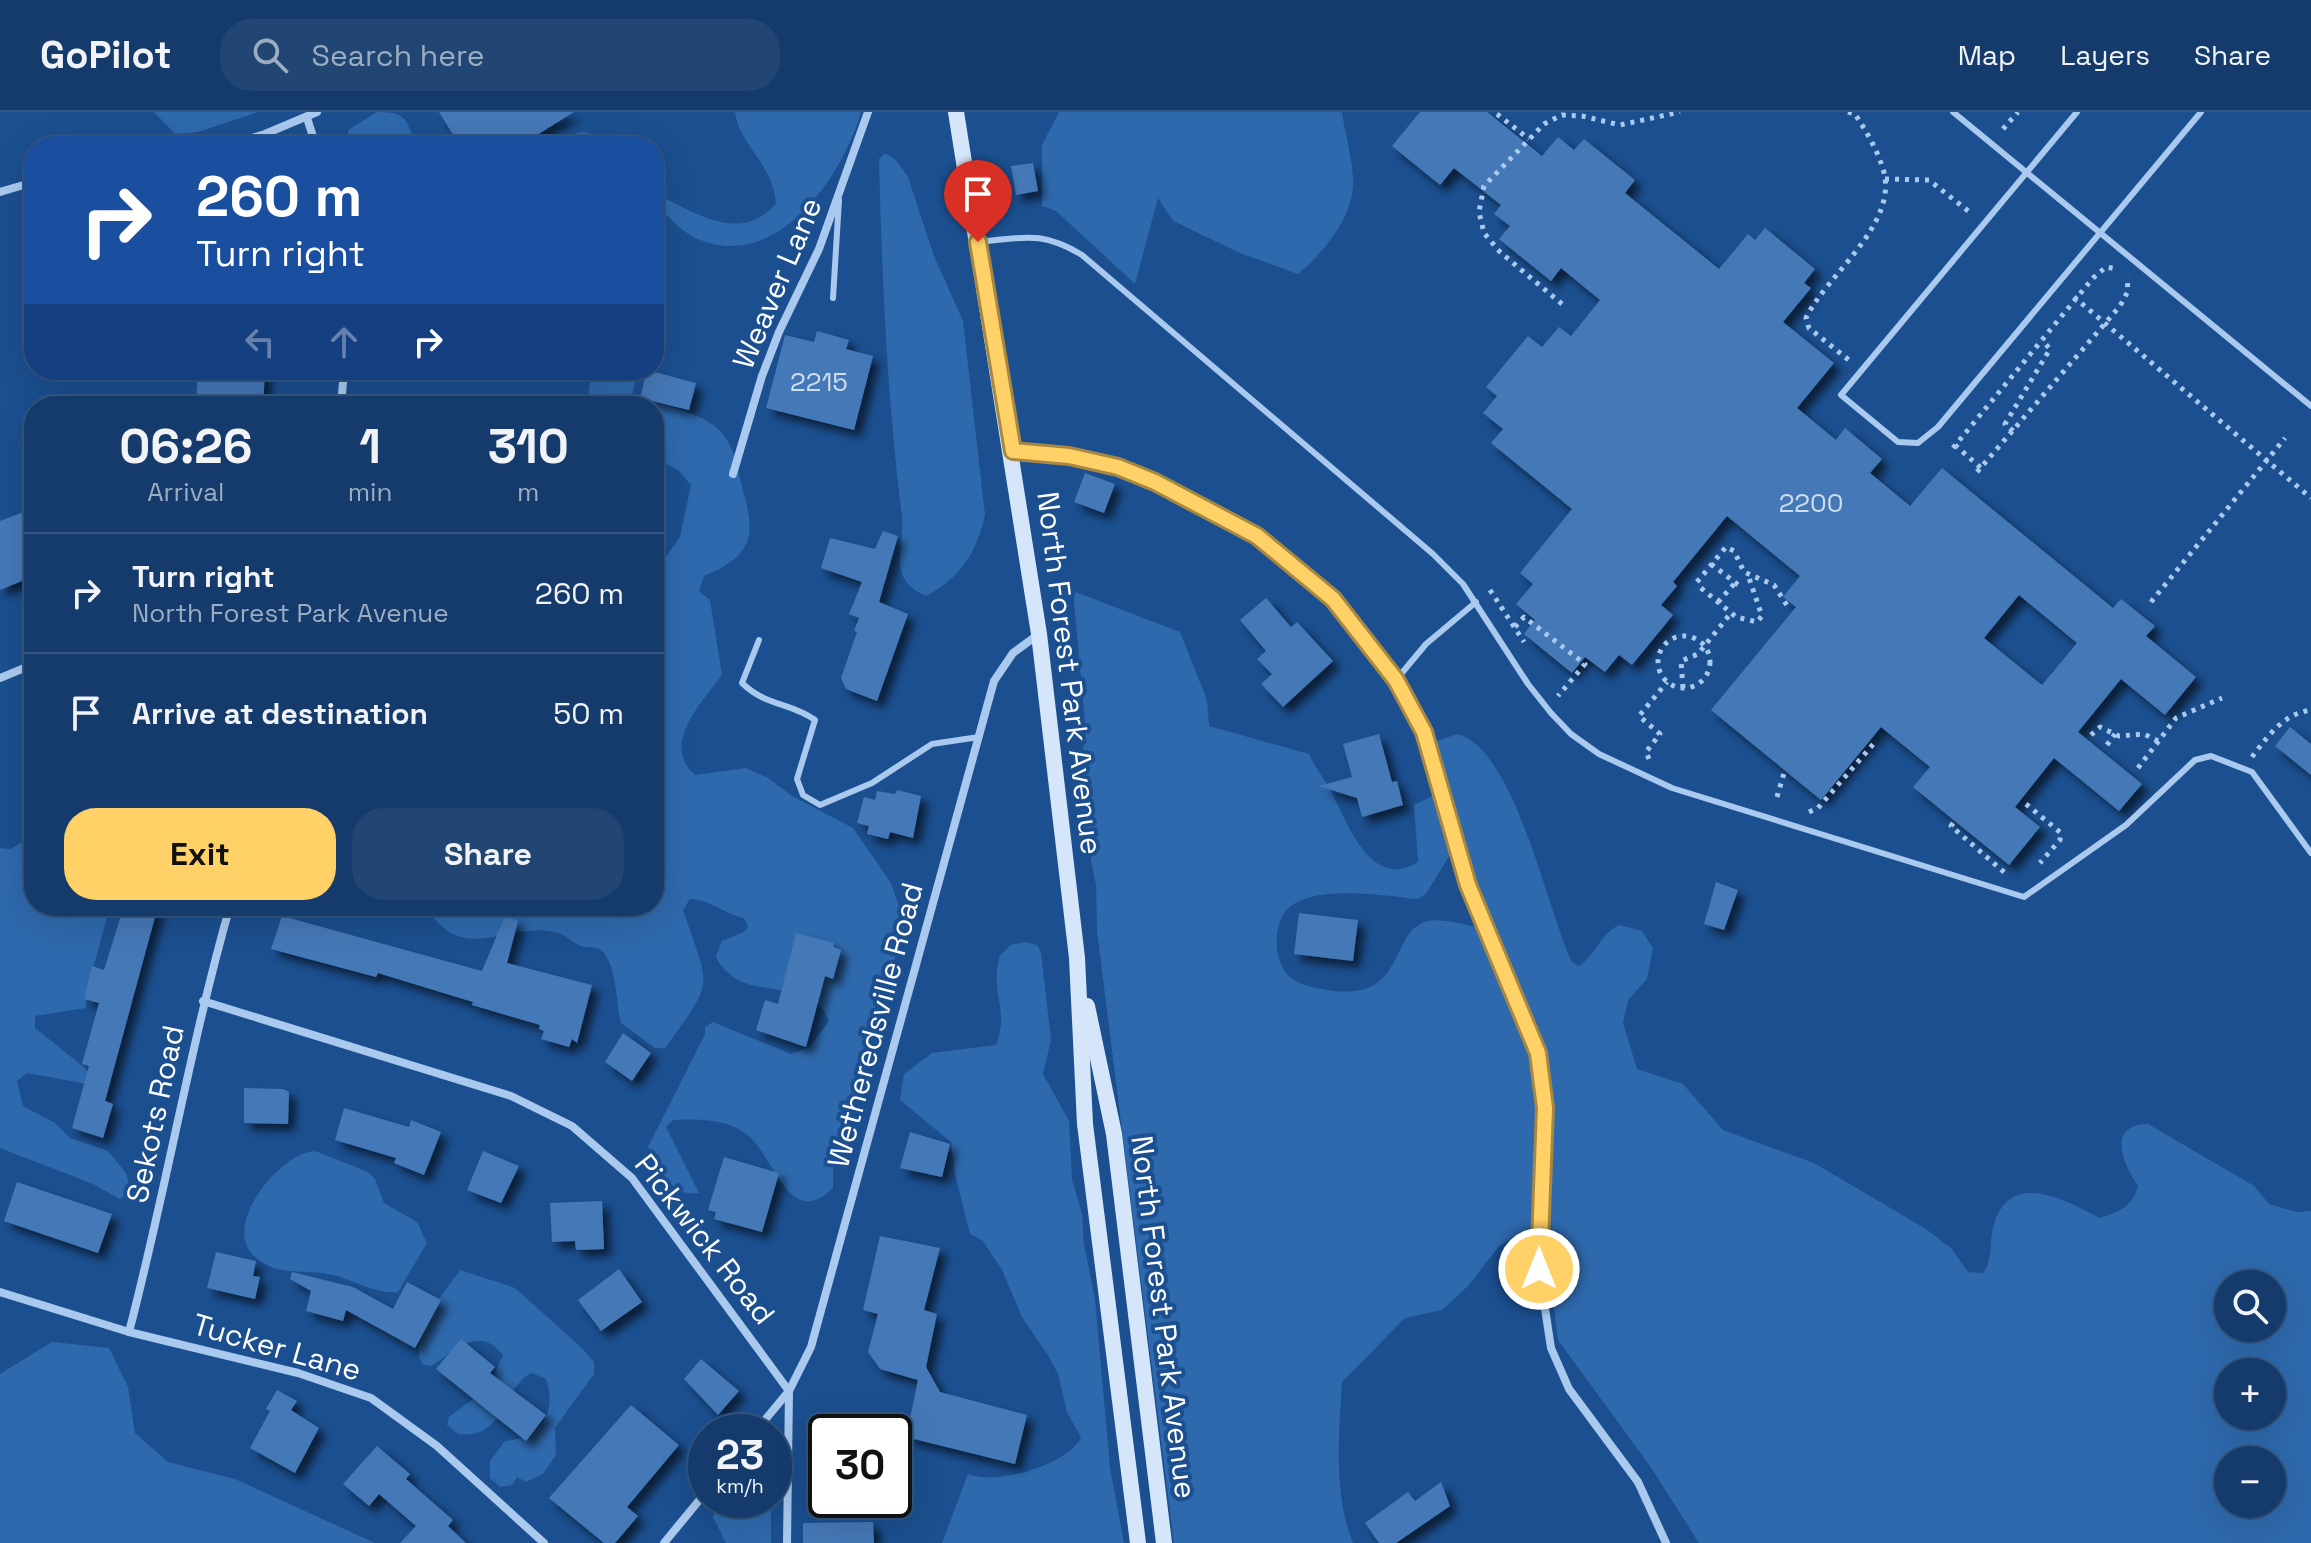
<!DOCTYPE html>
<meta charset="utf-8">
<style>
:root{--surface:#143b6b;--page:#214673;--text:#f1f3f6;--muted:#9dadc1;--line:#33557e;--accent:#ffd166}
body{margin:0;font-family:"Space Grotesk",sans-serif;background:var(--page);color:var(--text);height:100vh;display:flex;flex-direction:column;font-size:30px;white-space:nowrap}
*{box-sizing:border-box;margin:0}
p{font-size:26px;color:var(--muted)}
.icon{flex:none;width:44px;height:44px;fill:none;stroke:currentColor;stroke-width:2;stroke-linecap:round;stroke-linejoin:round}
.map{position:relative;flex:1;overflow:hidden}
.side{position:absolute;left:24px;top:284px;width:640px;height:520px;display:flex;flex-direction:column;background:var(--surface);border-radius:32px;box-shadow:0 8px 32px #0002,0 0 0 2px var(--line)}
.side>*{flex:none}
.banner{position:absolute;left:24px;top:24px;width:640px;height:244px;border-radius:32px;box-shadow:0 8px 32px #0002,0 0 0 2px var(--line);background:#1a4fa0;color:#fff;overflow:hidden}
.buttons{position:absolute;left:2214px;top:1158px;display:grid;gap:16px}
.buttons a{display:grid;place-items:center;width:72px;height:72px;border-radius:50%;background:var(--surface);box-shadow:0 8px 32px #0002,0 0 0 2px var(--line);font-size:40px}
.speed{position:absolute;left:688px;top:1302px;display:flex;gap:16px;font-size:40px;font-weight:700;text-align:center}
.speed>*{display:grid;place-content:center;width:104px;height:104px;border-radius:50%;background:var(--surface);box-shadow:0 8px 32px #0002,0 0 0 2px var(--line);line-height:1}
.speed small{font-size:20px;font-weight:400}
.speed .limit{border:4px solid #111;border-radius:12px;background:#fff;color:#111}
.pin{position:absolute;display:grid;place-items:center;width:68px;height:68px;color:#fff;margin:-82px -34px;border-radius:50% 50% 50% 0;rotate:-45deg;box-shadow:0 0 8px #0007}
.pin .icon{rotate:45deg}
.me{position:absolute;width:88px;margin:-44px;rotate:0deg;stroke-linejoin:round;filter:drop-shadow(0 0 6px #0008)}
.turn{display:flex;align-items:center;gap:28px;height:168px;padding:0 40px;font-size:36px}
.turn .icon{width:104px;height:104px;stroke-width:2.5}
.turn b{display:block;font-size:56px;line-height:68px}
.lanes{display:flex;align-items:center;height:76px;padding:0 40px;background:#0003;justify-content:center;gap:40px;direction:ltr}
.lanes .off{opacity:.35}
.eta{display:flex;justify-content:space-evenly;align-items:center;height:136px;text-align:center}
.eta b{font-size:48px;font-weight:600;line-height:56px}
.action{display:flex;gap:16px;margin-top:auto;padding:16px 40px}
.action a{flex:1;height:92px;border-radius:32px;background:var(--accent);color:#111;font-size:32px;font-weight:600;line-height:92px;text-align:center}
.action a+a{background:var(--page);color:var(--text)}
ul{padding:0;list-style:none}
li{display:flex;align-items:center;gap:24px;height:120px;padding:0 40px;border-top:2px solid var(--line)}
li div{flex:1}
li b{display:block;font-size:30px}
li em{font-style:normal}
header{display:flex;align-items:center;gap:48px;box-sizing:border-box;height:112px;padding:0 40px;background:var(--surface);border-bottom:2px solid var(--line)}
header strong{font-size:38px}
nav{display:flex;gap:44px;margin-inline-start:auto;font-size:28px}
.search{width:560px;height:72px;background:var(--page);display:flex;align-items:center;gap:20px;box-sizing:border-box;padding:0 28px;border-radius:32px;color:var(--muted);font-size:30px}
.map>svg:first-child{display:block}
</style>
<header>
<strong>GoPilot</strong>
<div class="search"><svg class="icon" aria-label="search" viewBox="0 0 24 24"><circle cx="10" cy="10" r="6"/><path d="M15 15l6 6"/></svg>Search here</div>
<nav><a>Map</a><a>Layers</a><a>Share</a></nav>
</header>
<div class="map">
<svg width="2311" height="1431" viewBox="0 0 2311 1431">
<defs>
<filter id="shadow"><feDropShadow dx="7" dy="7" stdDeviation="4" flood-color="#0009"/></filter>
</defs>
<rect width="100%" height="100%" fill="#1b4f8f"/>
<g fill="#2e69ad" fill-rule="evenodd">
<path d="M 154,0 L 258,0 L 198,20 L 175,22 Z"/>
<path d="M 377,0 C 399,0 405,2 412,23 L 407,34 L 351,34 L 348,18 Z"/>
<path d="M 735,0 L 861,0 C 843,64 776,163 696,126 C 678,118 669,104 654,91 L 654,81 C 693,99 741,134 776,91 C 772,50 740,34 735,0 Z"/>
<path d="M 1059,0 L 1342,0 C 1345,23 1354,51 1353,74 C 1351,108 1322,142 1298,162 L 1240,141 L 1173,109 L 1158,86 L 1135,172 L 1056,99 L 1042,94 L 1042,33 Z"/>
<path d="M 582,20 L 593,22 L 609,34 L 563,34 L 570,23 Z"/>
<path d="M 885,41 L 896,48 L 908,65 L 934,144 L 963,209 L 985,403 C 976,442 961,465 926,484 C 914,479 905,472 901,459 C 897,444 904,422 902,405 C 887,286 882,167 879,47 Z"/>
<path d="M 592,258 L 638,258 L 632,283 C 659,293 703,299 722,321 C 733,333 736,351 740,367 C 754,418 760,441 704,464 L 699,479 L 710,488 L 722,563 C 702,590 660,633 695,663 L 746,656 L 768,666 L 792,684 L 853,716 L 891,771 L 905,812 L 833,1056 L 833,1076 C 788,1121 773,1039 745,1021 C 725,1007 697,1007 673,1008 L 666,1015 L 699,1081 C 671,1086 659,1055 648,1035 L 705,922 L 705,915 L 713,910 L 791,942 L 810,935 L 829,909 C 809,858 743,897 716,845 L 722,829 L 744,820 L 748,814 L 744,806 C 724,802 709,787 690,787 L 683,798 C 710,878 716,866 665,936 L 655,936 L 621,911 C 615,889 618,858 603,840 C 597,833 588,837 580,834 C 573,830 566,824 559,821 C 507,806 465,858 425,794 L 654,794 L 654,462 L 680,425 L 691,373 L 679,359 L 654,345 L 654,294 L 587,294 Z"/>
<path d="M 1073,479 L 1180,520 L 1207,588 L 1209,614 L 1309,642 C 1315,656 1324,666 1331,679 C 1347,710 1371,780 1418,750 L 1414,693 L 1436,682 L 1451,741 L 1426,782 L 1418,787 C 1383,784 1297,768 1281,807 C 1275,822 1275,839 1282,854 C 1288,868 1302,873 1316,876 C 1411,897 1385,820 1428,809 C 1441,806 1463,812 1476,815 C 1494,853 1518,891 1529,932 C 1546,993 1534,1061 1534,1122 L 1512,1127 L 1499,1134 L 1468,1174 L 1442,1198 L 1405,1206 L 1342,1270 C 1339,1322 1333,1382 1353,1431 L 1174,1431 L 1097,819 L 1096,773 L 1081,699 L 1079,657 L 1086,621 Z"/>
<path d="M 1457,622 C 1515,636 1547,799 1572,850 L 1579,854 C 1597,842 1599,823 1619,813 L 1642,819 L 1653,836 L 1647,867 L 1628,888 L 1623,911 L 1637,957 L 1683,972 L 1723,1018 L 1814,1051 L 1926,1117 L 1952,1137 L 1968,1160 L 1983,1161 C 1992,1150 1990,1134 1992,1120 C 2005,1056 2061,1085 2100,1106 C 2119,1100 2133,1094 2138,1074 C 2124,1053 2105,1013 2148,1012 L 2254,1074 L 2269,1092 L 2296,1100 L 2311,1099 L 2311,1431 L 1699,1431 L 1650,1354 L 1558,1228 L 1544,1114 L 1551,1009 L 1547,958 L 1534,916 L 1477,782 L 1434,630 ZM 2228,1172 L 2272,1172 L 2272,1216 L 2228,1216 ZM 2228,1260 L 2272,1260 L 2272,1304 L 2228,1304 ZM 2228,1348 L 2272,1348 L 2272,1392 L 2228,1392 Z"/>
<path d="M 34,724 L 34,794 L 110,794 L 87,879 L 86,896 L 35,904 L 35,916 L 95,964 L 92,973 L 27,961 L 17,969 L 23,994 L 55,1011 L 70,1026 L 108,1039 L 126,1061 L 131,1079 L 120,1087 L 93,1072 L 0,1036 L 0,736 L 10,737 Z"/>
<path d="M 1026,830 L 1037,833 L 1041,840 L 1051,928 L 1043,962 L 1069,1009 L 1072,1068 L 1082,1101 L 1084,1132 L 1095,1187 L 1110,1356 L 1124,1431 L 942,1431 L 968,1362 C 997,1374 1066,1353 1081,1326 L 1067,1300 L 1058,1262 L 1049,1245 L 1022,1205 L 1002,1158 L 983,1129 L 970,1122 L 955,1062 L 951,1030 L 900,988 L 904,962 L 932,941 L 996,933 C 1010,899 989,879 1000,843 L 1011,833 Z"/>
<path d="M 315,1039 L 368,1060 L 375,1067 L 384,1091 L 417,1110 L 427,1131 L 398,1180 C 371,1182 353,1166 328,1162 C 302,1157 274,1165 253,1143 C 222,1112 280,1041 315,1039 Z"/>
<path d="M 460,1158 L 515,1176 L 583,1237 L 594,1250 L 594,1262 L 555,1316 L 556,1343 L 543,1362 L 526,1370 L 517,1365 L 512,1373 L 500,1375 L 490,1366 L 490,1349 L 505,1329 C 540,1326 558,1300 546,1267 L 532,1261 C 505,1271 505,1329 458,1322 L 447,1313 L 449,1305 L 488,1276 L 503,1243 C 478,1211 454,1241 431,1254 L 422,1252 C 407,1221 444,1182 460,1158 Z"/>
<path d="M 52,1230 L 109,1236 L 128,1275 L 135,1321 L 168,1350 L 235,1367 L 375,1431 L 0,1431 L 0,1262 Z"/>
<path d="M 721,1388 L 771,1388 L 771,1431 L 726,1431 L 713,1405 Z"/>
</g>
<g fill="#4478b7" fill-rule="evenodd" filter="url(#shadow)">
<path d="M 439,0 L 574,0 L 519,34 L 460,34 Z"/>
<path d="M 1420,0 L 1487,0 L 1542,44 L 1558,25 L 1574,38 L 1584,27 L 1635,68 L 1625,81 L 1719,157 L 1748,122 L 1755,128 L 1765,116 L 1815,157 L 1804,171 L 1811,176 L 1783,210 L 1834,251 L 1797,296 L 1836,328 L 1845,316 L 1882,347 L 1870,361 L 1910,394 L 1942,356 L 2113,496 L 2121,487 L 2155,514 L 2146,524 L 2196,565 L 2165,603 L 2121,567 L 2078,620 L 2142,672 L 2119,699 L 2054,646 L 2015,695 L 2040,715 L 2009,753 L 1913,675 L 1930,655 L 1881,615 L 1821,688 L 1711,598 L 1796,495 L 1783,485 L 1800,464 L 1727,404 L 1673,470 L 1677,474 L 1661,493 L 1673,503 L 1632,553 L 1619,543 L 1605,560 L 1585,545 L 1572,561 L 1524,522 L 1535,508 L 1516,492 L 1533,472 L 1520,461 L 1572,397 L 1491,331 L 1503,317 L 1483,301 L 1497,284 L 1486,275 L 1528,224 L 1542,235 L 1559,215 L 1571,224 L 1600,188 L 1561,156 L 1551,169 L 1499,127 L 1510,114 L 1494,102 L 1501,93 L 1454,56 L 1440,73 L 1392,34 ZM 2019,483 L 2077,531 L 2042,573 L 1984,526 Z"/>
<path d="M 1033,51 L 1038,79 L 1016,83 L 1011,54 Z"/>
<path d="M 817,219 L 849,228 L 846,237 L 873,244 L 854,318 L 766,296 L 785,223 L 814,230 Z"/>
<path d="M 198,258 L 265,258 L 263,294 L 196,294 Z"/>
<path d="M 647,258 L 696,271 L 689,298 L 640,286 Z"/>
<path d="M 1085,361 L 1115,372 L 1104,401 L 1074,390 Z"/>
<path d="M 34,396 L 34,464 L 0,478 L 0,409 Z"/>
<path d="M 883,419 L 898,424 L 879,490 L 908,502 L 877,589 L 846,577 L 841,566 L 857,520 L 854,519 L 859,506 L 849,502 L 862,470 L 821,456 L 830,426 L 875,437 Z"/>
<path d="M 1266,486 L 1291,515 L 1297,510 L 1333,549 L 1283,595 L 1261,572 L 1272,562 L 1257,547 L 1266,539 L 1240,508 Z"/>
<path d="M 2290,615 L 2311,632 L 2311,663 L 2275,634 Z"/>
<path d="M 1379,622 L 1392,670 L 1397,669 L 1403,693 L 1362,705 L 1357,686 L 1319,674 L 1352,665 L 1343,632 Z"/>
<path d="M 897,678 L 921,684 L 913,726 L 890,720 L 888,727 L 867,722 L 869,714 L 857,711 L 864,685 L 875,688 L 877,679 L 895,682 Z"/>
<path d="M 1716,770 L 1738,778 L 1724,818 L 1704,812 Z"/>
<path d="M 124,794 L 158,794 L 105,989 L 113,992 L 103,1026 L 72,1016 L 89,954 L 82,952 L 99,891 L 84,887 L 92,854 L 104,858 Z"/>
<path d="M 1299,801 L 1358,808 L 1353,849 L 1294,842 Z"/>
<path d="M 282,804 L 482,859 L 505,804 L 518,809 L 507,851 L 592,873 L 577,931 L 572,927 L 569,935 L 541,927 L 544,919 L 539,917 L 540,913 L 472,893 L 473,890 L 378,861 L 376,865 L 271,837 Z"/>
<path d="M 796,821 L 834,831 L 833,835 L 841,838 L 833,867 L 825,864 L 806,935 L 756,918 L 765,888 L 778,892 Z"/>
<path d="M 623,921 L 651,941 L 632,969 L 605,950 Z"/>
<path d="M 244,976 L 283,977 L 289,980 L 288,1012 L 244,1011 Z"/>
<path d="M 344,996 L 409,1015 L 411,1008 L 441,1020 L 424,1063 L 394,1051 L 396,1046 L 335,1028 Z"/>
<path d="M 910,1020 L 950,1032 L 942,1065 L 900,1056 Z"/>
<path d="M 483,1039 L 519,1054 L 501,1091 L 467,1078 Z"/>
<path d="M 724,1045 L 779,1061 L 762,1120 L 714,1107 L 716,1100 L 708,1098 Z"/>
<path d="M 17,1070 L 112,1102 L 98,1141 L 4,1109 Z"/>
<path d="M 602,1089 L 604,1137 L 576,1138 L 575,1129 L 552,1130 L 550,1091 Z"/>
<path d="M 880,1124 L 940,1136 L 924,1198 L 937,1202 L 926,1255 L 940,1280 L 1027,1303 L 1015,1352 L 906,1325 L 918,1268 L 880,1257 L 868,1240 L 878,1202 L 863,1198 Z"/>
<path d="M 216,1140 L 256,1149 L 253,1164 L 260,1165 L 255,1187 L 207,1176 Z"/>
<path d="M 619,1157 L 642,1190 L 601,1219 L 578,1188 Z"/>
<path d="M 292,1160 L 353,1175 L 393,1197 L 407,1170 L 441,1188 L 415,1236 L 346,1198 L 343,1209 L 306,1199 L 311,1179 L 290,1167 Z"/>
<path d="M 461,1227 L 495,1255 L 490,1261 L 546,1303 L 526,1329 L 436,1257 Z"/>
<path d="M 701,1247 L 739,1279 L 718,1303 L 684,1267 Z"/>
<path d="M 277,1278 L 297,1289 L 291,1298 L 319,1316 L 295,1361 L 250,1336 L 270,1299 L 266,1297 Z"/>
<path d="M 631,1293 L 679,1333 L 627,1395 L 638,1404 L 615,1431 L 604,1431 L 549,1386 Z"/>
<path d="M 377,1334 L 410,1362 L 406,1367 L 453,1408 L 448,1414 L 466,1431 L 400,1431 L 416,1414 L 379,1382 L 369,1394 L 343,1372 Z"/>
<path d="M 1441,1370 L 1450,1394 L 1396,1431 L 1379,1431 L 1365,1411 L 1408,1380 L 1415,1389 Z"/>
<path d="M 873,1410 L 874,1431 L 803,1431 L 803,1411 Z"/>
</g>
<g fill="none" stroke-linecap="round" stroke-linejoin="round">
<g stroke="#a9c9ee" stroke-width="5" stroke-dasharray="4 6" stroke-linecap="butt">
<path d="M 1848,0 L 1855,2 C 1866,19 1877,37 1883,57 C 1900,112 1827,162 1806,206 L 1809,216 L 1850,249"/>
<path d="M 1497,2 L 1529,27"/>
<path d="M 2003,17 L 2018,0"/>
<path d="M 1885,67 L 1929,68 L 1972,102"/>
<path d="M 2074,185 L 2311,386"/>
<path d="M 1562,192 L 1500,140 L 1484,121 L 1479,100 L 1484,74 L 1544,12 L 1562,3 L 1582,4 L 1620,13 L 1680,0"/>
<path d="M 2013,319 L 2005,312 L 2050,237 L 2042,228"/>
<path d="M 1955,333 L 1981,356"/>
<path d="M 1953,336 L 2093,166 L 2106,155 L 2116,157"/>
<path d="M 1977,360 L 2120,194 L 2128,179 L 2127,165"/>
<path d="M 1711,452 L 1741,475"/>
<path d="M 1697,470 L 1726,435 L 1734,439 L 1744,460 L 1774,473 L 1788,495"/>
<path d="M 1701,476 L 1736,505 L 1757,510 L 1762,504 L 1748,463"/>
<path d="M 1490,478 L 1524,530"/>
<path d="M 1718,490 L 1735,471"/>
<path d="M 2151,490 L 2285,326"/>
<path d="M 1515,515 L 1524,505 L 1585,552 L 1558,584"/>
<circle cx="1684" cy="550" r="26"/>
<path d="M 1683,576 L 1681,549 L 1698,542 L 1731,501"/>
<path d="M 2091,623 L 2100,615 L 2119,624 L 2144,622 L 2158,629"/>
<path d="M 2107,633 L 2115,622"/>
<path d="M 2252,645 C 2268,624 2283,602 2311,598"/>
<path d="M 1649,647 L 1646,640 L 1660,622 L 1639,604 L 1667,570"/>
<path d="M 2138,656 L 2176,606 L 2222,586"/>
<path d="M 1777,685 L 1784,661"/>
<path d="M 2026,692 L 2061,721 L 2060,728 L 2040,751"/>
<path d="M 1809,700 L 1818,696 L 1876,629"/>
<path d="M 1953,711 L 1951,714 L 2005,761"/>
</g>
<g stroke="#a9c9ee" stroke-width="6">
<path d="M 1953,0 L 2311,294"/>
<path d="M 2077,0 L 1841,283 L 1898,330 L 1918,331 L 1938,315 L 2201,0"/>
<path d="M 978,130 C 1023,126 1041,118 1082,143 L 1433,442 L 1463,472 L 1528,572 L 1551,601 L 1571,622 L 1599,642 L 1672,676 L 2024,785 L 2126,713 L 2195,648 L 2211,644 L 2252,660 L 2311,741"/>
<path d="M 833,186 L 839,88"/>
<path d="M 759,528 L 742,571 C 767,595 790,590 815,608 L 797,667 L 803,683 L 820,693 L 872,671 L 932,632 L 979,625"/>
<path d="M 1396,568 L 1426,532 L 1476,490"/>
</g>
<g stroke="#a9c9ee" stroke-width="8">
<path d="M 307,6 L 316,34"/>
<path d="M 226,34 L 265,22 L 317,0"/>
<path d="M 0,80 L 34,70"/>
<path d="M 341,294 L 344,258"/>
<path d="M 1013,339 L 1069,344 L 1118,355 L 1257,424 L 1333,487 L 1396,568 L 1424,620 L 1468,773 L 1538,941 L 1545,996 L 1539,1157 L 1551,1236 L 1569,1277 L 1638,1370 L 1666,1431"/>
<path d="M 733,362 L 762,264 L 779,220 L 819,137 L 868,0"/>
<path d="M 0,566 L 34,552"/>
<path d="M 203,889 L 511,984 L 572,1014 L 632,1066 L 789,1279 L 787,1431"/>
<path d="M 0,1180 L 129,1220 L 298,1261 L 371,1286 L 437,1334 L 544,1431"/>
<path d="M 129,1220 C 166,1079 190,934 230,794"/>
<path d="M 755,1320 L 789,1279 L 811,1235 L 994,569 L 1013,541 L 1039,522"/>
<path d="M 664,1431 L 706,1380"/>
</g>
<g stroke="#d6e6fa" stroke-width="16">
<path d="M 956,0 L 1039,522 L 1077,846 L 1085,1012 L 1138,1431"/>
<path d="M 1087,894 L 1114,1022 L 1164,1431"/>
</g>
</g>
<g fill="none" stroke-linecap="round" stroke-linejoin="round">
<g stroke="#a68842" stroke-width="20">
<path id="route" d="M 978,130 L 1013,339 L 1069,344 L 1118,355 L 1155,370 L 1257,424 L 1333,487 L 1396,568 L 1424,620 L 1468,773 L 1538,941 L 1545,996 L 1539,1157"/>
</g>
<use href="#route" stroke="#ffd166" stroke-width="14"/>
</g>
<g text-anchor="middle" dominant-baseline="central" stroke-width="8" stroke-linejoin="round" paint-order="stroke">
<g font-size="26" fill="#d0dded">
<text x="819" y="270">2215</text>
<text x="1811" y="391">2200</text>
</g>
<g font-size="30" fill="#fff" stroke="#1b4f8f">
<text transform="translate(777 171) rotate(-67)">Weaver Lane</text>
<text transform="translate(1070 561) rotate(83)">North Forest Park Avenue</text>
<text transform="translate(875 913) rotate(-75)">Wetheredsville Road</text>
<text transform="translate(155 1002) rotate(-78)">Sekots Road</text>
<text transform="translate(705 1127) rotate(52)">Pickwick Road</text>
<text transform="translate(1164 1205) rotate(83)">North Forest Park Avenue</text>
<text transform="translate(277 1235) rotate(16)">Tucker Lane</text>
</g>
</g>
</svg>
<div class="buttons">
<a><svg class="icon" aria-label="search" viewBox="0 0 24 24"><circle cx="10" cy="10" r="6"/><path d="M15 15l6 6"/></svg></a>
<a>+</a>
<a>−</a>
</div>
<div class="speed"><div>23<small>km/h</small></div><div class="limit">30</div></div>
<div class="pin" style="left:978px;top:130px;background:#d93025"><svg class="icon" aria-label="arrive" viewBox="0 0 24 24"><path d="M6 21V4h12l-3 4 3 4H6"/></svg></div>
<svg class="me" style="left:1539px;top:1157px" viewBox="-20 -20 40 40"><circle r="17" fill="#ffd166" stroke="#fff" stroke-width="3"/><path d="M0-11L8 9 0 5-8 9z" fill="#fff"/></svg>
<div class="banner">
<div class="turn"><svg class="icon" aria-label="right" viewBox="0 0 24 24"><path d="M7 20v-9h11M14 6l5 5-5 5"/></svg><div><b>260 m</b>Turn right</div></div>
<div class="lanes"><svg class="icon off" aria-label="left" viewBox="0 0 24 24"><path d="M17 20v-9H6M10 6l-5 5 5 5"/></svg><svg class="icon off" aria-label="ahead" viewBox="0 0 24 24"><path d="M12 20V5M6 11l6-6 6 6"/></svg><svg class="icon" aria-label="right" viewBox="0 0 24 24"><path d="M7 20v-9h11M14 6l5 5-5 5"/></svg></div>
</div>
<section class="side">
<div class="eta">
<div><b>06:26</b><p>Arrival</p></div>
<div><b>1</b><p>min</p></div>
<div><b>310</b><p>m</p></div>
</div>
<ul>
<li><svg class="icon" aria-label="right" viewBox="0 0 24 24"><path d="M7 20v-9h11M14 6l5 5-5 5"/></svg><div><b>Turn right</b><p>North Forest Park Avenue</p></div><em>260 m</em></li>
<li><svg class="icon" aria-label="arrive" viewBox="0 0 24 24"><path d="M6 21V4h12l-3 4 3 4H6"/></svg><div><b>Arrive at destination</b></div><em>50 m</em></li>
</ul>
<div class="action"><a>Exit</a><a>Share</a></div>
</section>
</div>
